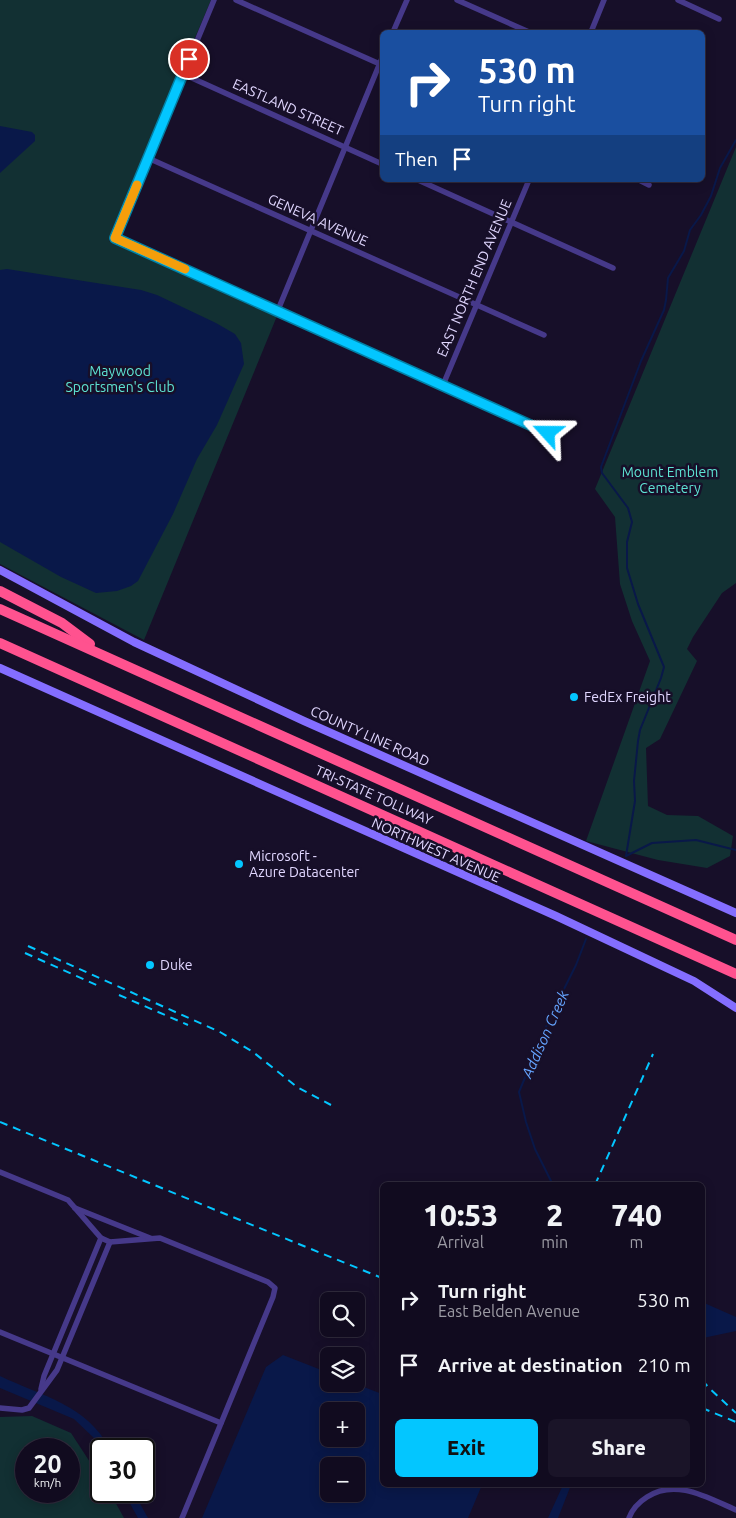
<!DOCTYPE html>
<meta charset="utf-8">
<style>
:root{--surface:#110b1f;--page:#1a1428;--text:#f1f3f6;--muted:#9c9ba4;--line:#302b3d;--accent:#03c6ff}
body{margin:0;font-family:Ubuntu,sans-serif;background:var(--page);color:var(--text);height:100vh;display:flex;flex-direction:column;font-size:19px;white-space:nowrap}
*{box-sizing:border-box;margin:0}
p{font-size:16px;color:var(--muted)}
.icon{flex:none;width:28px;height:28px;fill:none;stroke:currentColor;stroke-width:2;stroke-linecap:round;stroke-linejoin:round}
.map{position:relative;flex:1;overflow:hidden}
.drawer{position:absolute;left:380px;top:1182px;width:325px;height:305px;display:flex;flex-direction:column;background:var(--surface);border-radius:8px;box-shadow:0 2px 12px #0003,0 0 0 1px var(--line)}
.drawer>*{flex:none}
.guide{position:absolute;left:380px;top:30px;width:325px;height:152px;border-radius:8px;box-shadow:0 2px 12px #0003,0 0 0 1px var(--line);background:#1a4fa0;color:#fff;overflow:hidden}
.controls{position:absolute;left:320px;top:1292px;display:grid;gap:10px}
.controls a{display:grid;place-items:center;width:45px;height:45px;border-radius:8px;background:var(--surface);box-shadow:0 2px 12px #0003,0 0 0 1px var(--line);font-size:25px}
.speed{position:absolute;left:15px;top:1438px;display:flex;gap:10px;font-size:25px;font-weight:700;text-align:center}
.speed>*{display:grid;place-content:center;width:65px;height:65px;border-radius:50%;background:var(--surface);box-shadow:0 2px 12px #0003,0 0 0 1px var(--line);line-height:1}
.speed small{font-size:12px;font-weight:400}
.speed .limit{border:2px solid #111;border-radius:8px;background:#fff;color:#111}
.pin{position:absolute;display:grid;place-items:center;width:42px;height:42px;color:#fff;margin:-21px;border:2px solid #fff;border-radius:50%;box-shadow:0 1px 5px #0007}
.me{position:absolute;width:55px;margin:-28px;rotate:294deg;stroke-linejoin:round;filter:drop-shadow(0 0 4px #0008)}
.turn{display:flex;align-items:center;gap:18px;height:105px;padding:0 15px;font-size:22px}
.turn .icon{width:65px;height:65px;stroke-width:2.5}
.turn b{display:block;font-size:35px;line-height:42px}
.then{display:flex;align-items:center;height:48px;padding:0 15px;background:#0003;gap:10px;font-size:19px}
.eta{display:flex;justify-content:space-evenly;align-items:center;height:85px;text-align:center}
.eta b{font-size:30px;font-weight:800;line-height:35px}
.cta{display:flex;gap:10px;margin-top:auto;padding:10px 15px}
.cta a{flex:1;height:58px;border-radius:8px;background:var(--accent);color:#111;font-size:20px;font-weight:800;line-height:58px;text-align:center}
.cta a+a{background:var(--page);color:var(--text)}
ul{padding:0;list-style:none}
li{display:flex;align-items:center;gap:15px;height:65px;padding:0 15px}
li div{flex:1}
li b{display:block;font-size:19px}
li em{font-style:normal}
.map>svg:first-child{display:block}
</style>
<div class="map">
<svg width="736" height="1518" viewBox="0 0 736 1518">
<rect width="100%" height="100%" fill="#170f29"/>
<g fill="#123033" fill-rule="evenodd">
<path d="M 0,0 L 211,0 L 109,241 L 277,316 L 144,640 L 0,564 Z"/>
<path d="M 736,147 L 736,583 L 722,593 L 693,637 L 687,649 L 697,661 L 660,739 L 646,748 L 648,806 L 667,815 L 698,816 L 733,836 L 730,856 L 707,868 L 658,860 L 586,841 L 650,661 L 632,621 L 620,584 L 615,517 L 595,489 Z"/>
<path d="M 32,1416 L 71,1433 L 101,1479 L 101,1491 L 109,1491 L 124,1518 L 0,1518 L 0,1417 ZM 26,1449 L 69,1449 L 69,1491 L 26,1491 Z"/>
</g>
<g fill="#091849" fill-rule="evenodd">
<path d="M 0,126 L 32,132 L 35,135 L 35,141 L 0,173 Z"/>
<path d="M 7,269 L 141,290 L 157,295 L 216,323 L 235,334 L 241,343 L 244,364 L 217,425 L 197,459 L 173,514 L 138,581 L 131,586 L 117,591 L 96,593 L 61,577 L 0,542 L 0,270 Z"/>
<path d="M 702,1302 L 736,1317 L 736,1331 L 703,1338 Z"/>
<path d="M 283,1355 L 329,1373 L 329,1384 L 356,1384 L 382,1394 L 382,1485 L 482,1485 L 468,1518 L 202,1518 L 266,1367 ZM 356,1411 L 356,1439 L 329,1439 L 329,1411 ZM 329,1466 L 356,1466 L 356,1494 L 329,1494 Z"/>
<path d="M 0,1376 C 42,1396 87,1405 110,1449 L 101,1449 L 101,1450 L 94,1438 L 74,1419 L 0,1388 Z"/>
<path d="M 563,1485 L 571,1485 L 558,1518 L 548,1518 Z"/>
<path d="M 123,1491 L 133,1491 L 148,1518 L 138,1518 Z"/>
</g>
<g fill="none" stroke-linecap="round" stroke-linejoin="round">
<g stroke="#091849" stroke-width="2">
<path d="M 626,856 L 635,801 L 634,781 L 638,741 L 640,730 L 661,678 L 664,667 L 638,604 L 627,568 L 627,542 L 632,522 L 628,508 L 602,473 L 601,467 L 641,361 L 664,310 L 666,300 L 668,278 L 684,251 L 690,230 L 701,215 L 711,196 L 720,168 L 736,140"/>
<path d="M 626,856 L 652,843 L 696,840 L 736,850"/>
<path d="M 553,1185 L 535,1149 L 526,1122 L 519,1092 L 551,1015 L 576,965 L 586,939"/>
</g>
<g stroke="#46398a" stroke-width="5.5">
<path d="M 214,0 L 115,238 L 548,433"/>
<path d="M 236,0 L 382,65"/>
<path d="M 457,0 L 529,32"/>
<path d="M 678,0 L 719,19"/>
<path d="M 393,32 L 407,0"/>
<path d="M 591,32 L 604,0"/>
<path d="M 183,74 L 382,164"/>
<path d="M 148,158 L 544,335"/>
<path d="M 418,180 L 613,268"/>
<path d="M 639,180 L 649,185"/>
<path d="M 278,310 L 382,58"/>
<path d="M 443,385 L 529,180"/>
<path d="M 0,1172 L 68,1200 L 101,1238 L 110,1242 L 160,1238 L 268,1282 L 275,1288 L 273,1297 L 182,1518"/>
<path d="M 75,1208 L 150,1238"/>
<path d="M 0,1332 L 221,1423"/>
<path d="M 41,1389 L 44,1376 L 101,1238"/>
<path d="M 0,1408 L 22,1410 L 29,1408 L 57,1370 L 110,1242"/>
<path d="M 629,1518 C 632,1510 639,1502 647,1497 C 676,1478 708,1498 736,1510"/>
</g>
<g stroke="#846eff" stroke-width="8">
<path d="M 0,570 L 134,642 L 162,655 L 304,721 L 736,913"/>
<path d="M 0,668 L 556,916 L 694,981 L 736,1008"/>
</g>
<g stroke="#ff528f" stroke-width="10">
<path d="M 0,591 L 62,623 L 90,644"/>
<path d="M 0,609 L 736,940"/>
<path d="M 0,643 L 736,974"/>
</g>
<g stroke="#03c6ff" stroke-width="2" stroke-dasharray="8 6" stroke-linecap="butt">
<path d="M 28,946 L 220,1032 L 253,1052 L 297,1087 L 331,1105"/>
<path d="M 25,953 L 101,987"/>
<path d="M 119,995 L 188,1025"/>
<path d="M 0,1122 L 382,1278"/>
<path d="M 595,1185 L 653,1054"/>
<path d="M 702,1380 L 709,1388 L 736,1413"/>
<path d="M 702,1408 L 736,1422"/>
</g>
</g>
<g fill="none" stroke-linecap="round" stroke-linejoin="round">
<g stroke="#0281a6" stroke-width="12">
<path id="route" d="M 189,59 L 115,238 L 548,433"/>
</g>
<use href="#route" stroke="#03c6ff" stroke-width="9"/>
<path stroke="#f59e0b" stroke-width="9" d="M 137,185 L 115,238 L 185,269"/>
</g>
<g fill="#03c6ff" stroke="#170f29" stroke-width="2">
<circle cx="574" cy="697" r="5"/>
<circle cx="239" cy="864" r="5"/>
<circle cx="150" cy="965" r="5"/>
</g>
<g text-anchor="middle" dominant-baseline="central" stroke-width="5" stroke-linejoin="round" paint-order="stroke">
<g font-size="14" fill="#e1d7ff" stroke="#170f29">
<text transform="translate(288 107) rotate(24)">EASTLAND STREET</text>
<text transform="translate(318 220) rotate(24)">GENEVA AVENUE</text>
<text transform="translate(474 278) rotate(-67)">EAST NORTH END AVENUE</text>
<text transform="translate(370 736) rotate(24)">COUNTY LINE ROAD</text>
<text transform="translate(374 795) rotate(24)">TRI-STATE TOLLWAY</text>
<text transform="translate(436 850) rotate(24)">NORTHWEST AVENUE</text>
</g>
<g font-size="14" fill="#5ee4d4" stroke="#170f29">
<text x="120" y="371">Maywood<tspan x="120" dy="16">Sportsmen's Club</tspan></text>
<text x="670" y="472">Mount Emblem<tspan x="670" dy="16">Cemetery</tspan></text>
</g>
<g font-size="14" fill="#e1d7ff" stroke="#170f29" text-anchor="start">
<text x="584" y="697">FedEx Freight</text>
<text x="249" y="856">Microsoft -<tspan x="249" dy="16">Azure Datacenter</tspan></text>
<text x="160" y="965">Duke</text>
</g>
<g font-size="15" font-style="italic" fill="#65a4ff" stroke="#170f29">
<text transform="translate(545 1034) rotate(-66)">Addison Creek</text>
</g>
</g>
</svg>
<div class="controls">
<a><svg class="icon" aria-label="search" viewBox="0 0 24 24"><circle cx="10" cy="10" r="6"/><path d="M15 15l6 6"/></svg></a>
<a><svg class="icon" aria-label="layers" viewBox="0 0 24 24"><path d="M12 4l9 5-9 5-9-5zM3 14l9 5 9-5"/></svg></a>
<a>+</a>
<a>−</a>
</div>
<div class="speed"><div>20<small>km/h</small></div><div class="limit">30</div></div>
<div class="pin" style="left:189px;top:59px;background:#d93025"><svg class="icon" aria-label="arrive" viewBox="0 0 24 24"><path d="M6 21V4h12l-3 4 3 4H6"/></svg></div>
<svg class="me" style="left:548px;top:433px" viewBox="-20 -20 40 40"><path d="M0-17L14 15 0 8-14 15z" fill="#03c6ff" stroke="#fff" stroke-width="4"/></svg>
<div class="guide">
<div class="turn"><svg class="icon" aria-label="right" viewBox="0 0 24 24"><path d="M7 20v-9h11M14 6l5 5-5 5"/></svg><div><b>530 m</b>Turn right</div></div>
<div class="then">Then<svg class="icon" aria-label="arrive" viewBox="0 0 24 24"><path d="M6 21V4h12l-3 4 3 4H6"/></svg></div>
</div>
<section class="drawer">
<div class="eta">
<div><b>10:53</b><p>Arrival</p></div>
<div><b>2</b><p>min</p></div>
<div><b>740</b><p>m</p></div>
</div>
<ul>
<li><svg class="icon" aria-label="right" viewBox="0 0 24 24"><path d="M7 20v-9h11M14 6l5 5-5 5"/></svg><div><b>Turn right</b><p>East Belden Avenue</p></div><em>530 m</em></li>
<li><svg class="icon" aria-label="arrive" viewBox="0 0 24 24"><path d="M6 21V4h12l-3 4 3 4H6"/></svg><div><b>Arrive at destination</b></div><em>210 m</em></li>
</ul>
<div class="cta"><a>Exit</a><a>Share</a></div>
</section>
</div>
